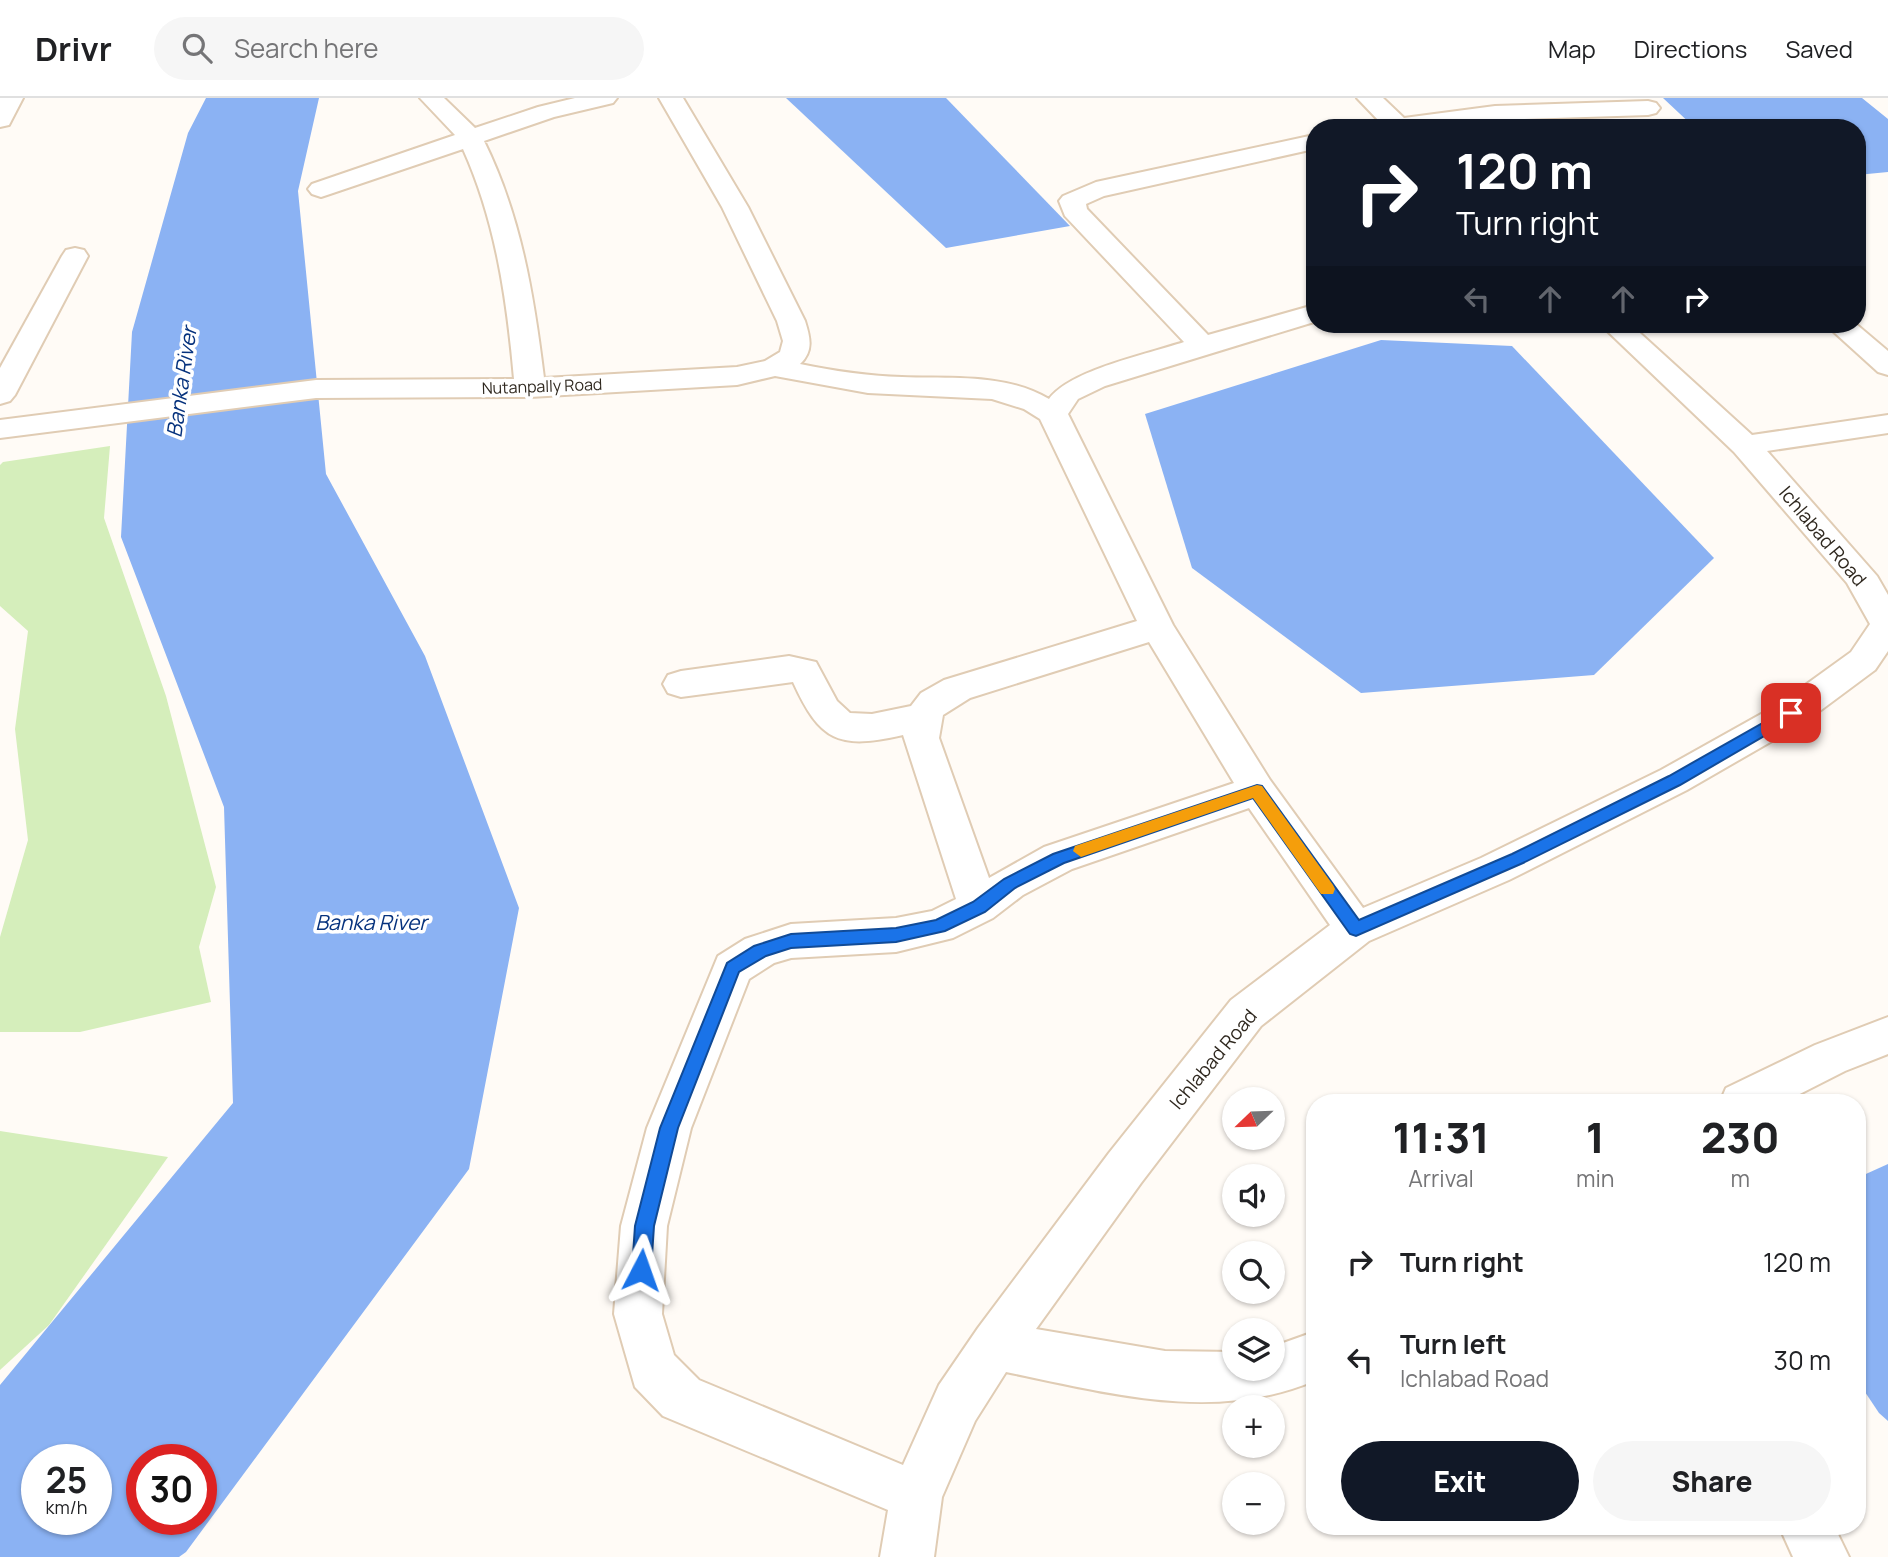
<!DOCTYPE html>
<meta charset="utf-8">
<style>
:root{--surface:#fff;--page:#f6f6f6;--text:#202124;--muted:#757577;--line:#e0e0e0;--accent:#111827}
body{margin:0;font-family:Manrope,sans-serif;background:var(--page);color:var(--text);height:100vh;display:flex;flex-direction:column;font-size:26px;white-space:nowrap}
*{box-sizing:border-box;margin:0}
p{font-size:23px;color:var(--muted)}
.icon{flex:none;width:38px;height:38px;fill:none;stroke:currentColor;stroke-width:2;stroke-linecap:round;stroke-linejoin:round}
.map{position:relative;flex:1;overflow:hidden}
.drawer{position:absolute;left:1306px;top:996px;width:560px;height:441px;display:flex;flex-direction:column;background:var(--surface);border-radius:28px;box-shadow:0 2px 5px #0004}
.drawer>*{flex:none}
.hud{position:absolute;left:1306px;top:21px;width:560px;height:214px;border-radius:28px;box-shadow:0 2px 5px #0004;background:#111827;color:#fff;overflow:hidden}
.needle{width:46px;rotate:247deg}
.tools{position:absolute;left:1222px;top:989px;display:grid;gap:14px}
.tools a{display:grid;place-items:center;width:63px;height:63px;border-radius:50%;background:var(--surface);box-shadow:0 2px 5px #0004;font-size:35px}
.speed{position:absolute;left:21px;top:1346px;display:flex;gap:14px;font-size:35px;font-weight:700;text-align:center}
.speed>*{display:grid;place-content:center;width:91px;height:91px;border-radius:50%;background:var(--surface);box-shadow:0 2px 5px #0004;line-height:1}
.speed small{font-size:18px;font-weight:400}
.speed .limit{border:10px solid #d22;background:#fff;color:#111}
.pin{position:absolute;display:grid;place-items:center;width:60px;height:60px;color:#fff;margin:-30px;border-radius:14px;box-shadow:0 4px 10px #0006}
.me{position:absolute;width:77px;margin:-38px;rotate:4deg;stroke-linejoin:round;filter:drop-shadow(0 0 5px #0008)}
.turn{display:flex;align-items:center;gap:24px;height:147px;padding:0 35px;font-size:32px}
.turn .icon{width:91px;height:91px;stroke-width:2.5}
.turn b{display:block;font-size:49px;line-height:60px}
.lanes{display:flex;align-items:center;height:66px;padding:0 35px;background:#0003;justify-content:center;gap:35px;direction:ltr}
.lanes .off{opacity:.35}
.eta{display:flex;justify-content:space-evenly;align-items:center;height:119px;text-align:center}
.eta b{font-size:42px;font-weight:800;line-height:49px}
.cta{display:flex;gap:14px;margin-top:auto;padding:14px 35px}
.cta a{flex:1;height:80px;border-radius:42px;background:var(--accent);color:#fff;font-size:28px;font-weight:800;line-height:80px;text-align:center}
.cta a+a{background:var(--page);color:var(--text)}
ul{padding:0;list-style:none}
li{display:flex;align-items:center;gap:21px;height:98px;padding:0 35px}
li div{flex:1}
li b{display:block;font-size:26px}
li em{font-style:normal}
header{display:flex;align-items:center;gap:42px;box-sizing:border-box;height:98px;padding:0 35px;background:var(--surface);border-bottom:2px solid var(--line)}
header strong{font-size:33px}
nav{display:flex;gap:38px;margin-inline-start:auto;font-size:24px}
.search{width:490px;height:63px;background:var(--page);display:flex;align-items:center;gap:18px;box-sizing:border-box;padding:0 24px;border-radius:38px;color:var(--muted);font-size:26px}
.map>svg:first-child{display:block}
</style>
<header>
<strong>Drivr</strong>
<div class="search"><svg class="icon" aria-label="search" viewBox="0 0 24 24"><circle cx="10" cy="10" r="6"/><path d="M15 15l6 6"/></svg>Search here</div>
<nav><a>Map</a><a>Directions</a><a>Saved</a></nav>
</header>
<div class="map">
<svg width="1888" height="1459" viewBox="0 0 1888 1459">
<rect width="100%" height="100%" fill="#fffbf6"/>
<g fill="#d5eebb">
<path d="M 110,348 L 104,420 L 166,598 L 216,789 L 199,849 L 211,904 L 80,934 L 0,934 L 0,839 L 28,742 L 15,631 L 28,533 L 0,508 L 0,367 L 3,364 Z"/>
<path d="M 0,1033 L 168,1059 L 49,1227 L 0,1272 Z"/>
</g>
<g fill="#8bb2f3" fill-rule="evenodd">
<path d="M 206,0 L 319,0 L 298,93 L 326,376 L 425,558 L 519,810 L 469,1071 L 186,1454 L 179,1459 L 0,1459 L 0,1287 L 233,1005 L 224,709 L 121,439 L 132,234 L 188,35 ZM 37,1362 L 96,1362 L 96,1421 L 37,1421 ZM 142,1362 L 201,1362 L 201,1421 L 142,1421 Z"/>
<path d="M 786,0 L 946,0 L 1070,128 L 946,150 Z"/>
<path d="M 1663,0 L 1862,0 L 1888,21 L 1888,74 L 1857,77 L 1857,30 L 1695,30 Z"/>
<path d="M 1381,242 L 1512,248 L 1714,460 L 1594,577 L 1361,595 L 1192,470 L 1145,316 Z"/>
<path d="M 1888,1066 L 1888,1323 L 1879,1315 L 1857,1282 L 1857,1080 Z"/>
</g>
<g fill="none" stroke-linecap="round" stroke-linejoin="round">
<g stroke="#e0ccb4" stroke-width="4">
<g id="minor">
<path d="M 0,0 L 23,0 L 9,27 L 0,29 Z"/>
<path d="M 420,0 L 444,0 L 475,30 L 538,9 L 575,0 L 617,0 L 613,5 L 554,19 L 484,43 C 521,118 534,198 544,280 L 737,269 L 765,263 L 780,254 L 783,243 L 777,223 L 722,109 L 659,0 L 683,0 L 748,109 L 805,223 C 810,239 814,253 800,266 C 834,273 867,278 902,279 C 950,281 1006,275 1049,301 C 1070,272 1148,256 1184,244 L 1065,118 L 1059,103 L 1063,98 L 1096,84 L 1314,37 L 1314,51 L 1104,98 L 1086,106 L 1087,111 L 1208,237 L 1314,207 L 1314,224 L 1105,288 L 1078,301 L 1068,316 L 1173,527 L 1270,682 L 1363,810 L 1481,760 L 1661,672 L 1779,606 L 1851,554 L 1870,526 L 1847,485 L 1734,354 L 1600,226 L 1630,226 L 1752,337 L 1888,317 L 1888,335 L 1767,353 L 1877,478 L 1888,497 L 1888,553 L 1875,572 L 1805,624 L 1687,692 L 1509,782 L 1369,843 L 1261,928 L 1141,1085 L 1036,1231 L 1165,1253 L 1234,1254 L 1234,1270 L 1272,1270 L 1272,1249 L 1314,1234 L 1314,1283 C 1214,1325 1108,1295 1006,1274 L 975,1323 L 942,1399 L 934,1459 L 880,1459 L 888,1412 L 663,1318 L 635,1289 L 614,1216 L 621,1128 L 647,1030 L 718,858 L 745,841 L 791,826 L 896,820 L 932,813 L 956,801 L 903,637 C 838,652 820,643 793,584 L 681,599 L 668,595 L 663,586 L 668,577 L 681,573 L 789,558 L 816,564 L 837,603 L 850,615 L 872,616 L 911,608 L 921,595 L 944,582 L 1137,523 L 1040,321 L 1024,311 L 992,301 L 868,295 L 775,278 L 737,287 L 530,299 L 316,300 L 0,340 L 0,322 L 316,282 L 514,281 C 507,202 496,124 463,51 L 330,96 L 321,99 L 312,96 L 308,91 L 312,86 L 455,37 ZM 1149,544 L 1234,685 L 1044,749 L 989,780 L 939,640 L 943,617 L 970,600 ZM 1249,710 L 1330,827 L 1231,902 L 1109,1055 L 978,1230 L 939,1287 L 903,1367 L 699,1282 L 674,1257 L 662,1216 L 667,1128 L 691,1030 L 749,881 L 774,865 L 791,860 L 896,854 L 953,840 L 993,820 L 1023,797 L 1072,771 Z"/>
<path d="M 1357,0 L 1383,0 L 1404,20 L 1495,8 L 1648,3 L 1656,5 L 1660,10 L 1656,15 L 1648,17 L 1495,22 L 1440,30 L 1373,30 L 1380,24 Z"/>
<path d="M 75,150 L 84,152 L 88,158 L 15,297 L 10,303 L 0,306 L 0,270 L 62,158 L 66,152 Z"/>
<path d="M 1825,226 L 1856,226 L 1888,253 L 1888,277 L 1878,274 Z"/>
<path d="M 1888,919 L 1888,956 L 1845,973 L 1784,1004 L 1720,1004 L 1726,990 L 1815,947 Z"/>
<path d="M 1779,1428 L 1834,1428 L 1849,1459 L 1793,1459 Z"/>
</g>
</g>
<use href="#minor" fill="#fff" fill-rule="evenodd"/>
</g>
<path fill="#1a73e8" stroke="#114b97" stroke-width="2" d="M 1791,609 L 1797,611 L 1799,615 L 1797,619 L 1680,687 L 1523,765 L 1356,838 L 1350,836 L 1253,700 L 1064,765 L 1015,790 L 985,814 L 945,833 L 896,844 L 791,850 L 766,858 L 739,874 L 678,1030 L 654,1128 L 651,1172 L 648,1179 L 641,1182 L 634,1179 L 632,1172 L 635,1128 L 660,1030 L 727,865 L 754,848 L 791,836 L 896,830 L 936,822 L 973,804 L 1004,781 L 1053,756 L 1257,687 L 1262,688 L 1359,822 L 1512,756 L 1669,678 Z"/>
<path fill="#f59e0b" d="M 1257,687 L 1262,688 L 1333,787 L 1335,791 L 1333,796 L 1321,796 L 1253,700 L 1081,759 L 1073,753 L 1075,748 Z"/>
<g text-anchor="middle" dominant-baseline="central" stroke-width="7" stroke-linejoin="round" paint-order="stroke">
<g font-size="16" fill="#2f281f" stroke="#fff">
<text transform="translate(542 288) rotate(-2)">Nutanpally Road</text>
</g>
<g font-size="19" fill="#2f281f" stroke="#fff">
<text transform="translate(1823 438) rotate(50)">Ichlabad Road</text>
<text transform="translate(1213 961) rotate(-50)">Ichlabad Road</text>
</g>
<g font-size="21" font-style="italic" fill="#06327d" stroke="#fff">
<text transform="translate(181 284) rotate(-82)">Banka River</text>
<text x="371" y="824">Banka River</text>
</g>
</g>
</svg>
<div class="tools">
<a><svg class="needle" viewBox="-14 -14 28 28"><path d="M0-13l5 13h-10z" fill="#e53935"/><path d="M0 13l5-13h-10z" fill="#757577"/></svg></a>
<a><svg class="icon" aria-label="sound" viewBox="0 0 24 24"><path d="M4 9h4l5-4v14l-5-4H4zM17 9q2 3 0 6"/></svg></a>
<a><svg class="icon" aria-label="search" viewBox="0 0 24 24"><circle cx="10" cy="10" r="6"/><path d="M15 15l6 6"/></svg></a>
<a><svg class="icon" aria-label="layers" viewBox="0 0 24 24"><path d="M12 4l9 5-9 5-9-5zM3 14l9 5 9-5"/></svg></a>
<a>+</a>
<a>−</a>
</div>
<div class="speed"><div>25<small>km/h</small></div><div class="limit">30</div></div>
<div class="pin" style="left:1791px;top:615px;background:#d93025"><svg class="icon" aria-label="arrive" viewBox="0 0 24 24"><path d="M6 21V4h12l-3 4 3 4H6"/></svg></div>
<svg class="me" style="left:641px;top:1172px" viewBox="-20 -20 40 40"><path d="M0-17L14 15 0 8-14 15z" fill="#1a73e8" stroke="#fff" stroke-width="4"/></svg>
<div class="hud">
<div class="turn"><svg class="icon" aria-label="right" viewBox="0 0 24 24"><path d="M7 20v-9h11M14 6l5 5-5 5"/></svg><div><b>120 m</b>Turn right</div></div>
<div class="lanes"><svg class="icon off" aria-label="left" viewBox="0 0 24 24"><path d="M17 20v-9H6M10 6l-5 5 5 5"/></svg><svg class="icon off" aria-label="ahead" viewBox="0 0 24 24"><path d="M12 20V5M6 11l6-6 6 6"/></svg><svg class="icon off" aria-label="ahead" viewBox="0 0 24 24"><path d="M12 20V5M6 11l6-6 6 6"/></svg><svg class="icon" aria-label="right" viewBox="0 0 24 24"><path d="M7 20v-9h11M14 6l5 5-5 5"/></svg></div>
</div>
<section class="drawer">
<div class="eta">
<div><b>11:31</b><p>Arrival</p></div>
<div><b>1</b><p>min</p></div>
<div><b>230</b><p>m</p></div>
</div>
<ul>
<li><svg class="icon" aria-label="right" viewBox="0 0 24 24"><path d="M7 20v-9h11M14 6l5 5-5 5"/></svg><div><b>Turn right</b></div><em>120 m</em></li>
<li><svg class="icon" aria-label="left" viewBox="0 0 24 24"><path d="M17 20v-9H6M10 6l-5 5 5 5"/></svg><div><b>Turn left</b><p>Ichlabad Road</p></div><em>30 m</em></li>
</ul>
<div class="cta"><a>Exit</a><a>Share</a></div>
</section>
</div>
